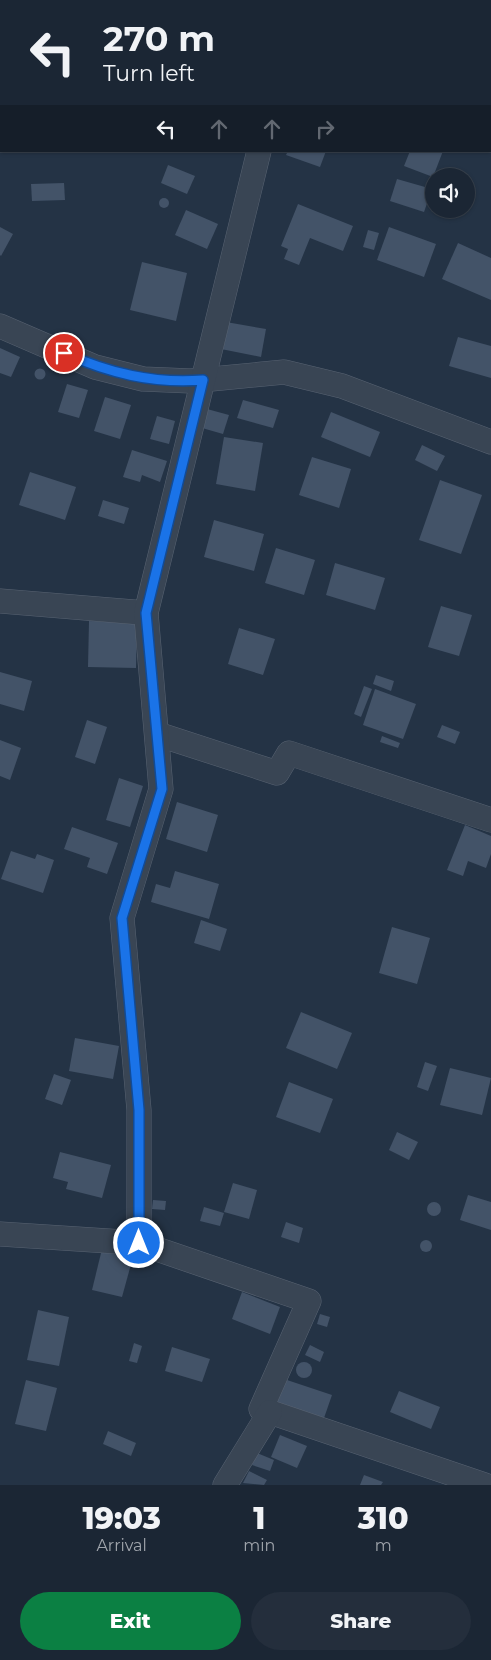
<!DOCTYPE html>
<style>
:root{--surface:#1b2634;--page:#242e3c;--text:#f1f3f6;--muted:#a0a5ac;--line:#39434f;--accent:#0b8043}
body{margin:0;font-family:Montserrat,sans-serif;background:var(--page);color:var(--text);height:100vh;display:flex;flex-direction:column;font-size:19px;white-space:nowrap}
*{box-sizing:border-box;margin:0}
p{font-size:16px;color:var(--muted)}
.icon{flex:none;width:28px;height:28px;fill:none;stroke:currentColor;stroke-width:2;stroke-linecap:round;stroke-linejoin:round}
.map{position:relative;height:1485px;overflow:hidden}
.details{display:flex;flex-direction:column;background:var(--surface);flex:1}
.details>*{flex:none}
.guide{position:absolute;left:0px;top:0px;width:491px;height:152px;box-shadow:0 1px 4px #0004,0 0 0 1px var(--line);background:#1b2634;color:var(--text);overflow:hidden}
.buttons{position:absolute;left:425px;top:168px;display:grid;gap:10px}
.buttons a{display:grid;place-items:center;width:50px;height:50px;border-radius:50%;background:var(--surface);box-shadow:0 1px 4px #0004,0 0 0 1px var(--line);font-size:25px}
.pin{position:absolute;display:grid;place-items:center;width:42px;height:42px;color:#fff;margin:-21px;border:2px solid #fff;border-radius:50%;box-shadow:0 1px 5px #0007}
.me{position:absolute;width:55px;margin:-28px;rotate:0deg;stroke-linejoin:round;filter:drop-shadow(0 0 4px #0008)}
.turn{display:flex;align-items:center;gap:18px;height:105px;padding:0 20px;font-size:22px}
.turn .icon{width:65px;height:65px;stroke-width:2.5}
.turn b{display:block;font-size:35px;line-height:42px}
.lanes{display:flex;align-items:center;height:48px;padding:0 20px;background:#0003;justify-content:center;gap:25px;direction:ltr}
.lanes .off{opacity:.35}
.eta{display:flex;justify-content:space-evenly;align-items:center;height:85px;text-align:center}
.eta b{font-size:30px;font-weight:800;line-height:35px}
.cta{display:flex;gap:10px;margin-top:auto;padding:10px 20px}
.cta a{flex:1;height:58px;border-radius:30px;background:var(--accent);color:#fff;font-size:20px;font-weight:800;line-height:58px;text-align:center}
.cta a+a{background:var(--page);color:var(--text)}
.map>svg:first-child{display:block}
</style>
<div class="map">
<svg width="491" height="1485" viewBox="0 0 491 1485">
<rect width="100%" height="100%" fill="#243345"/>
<g fill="#435368">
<path d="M 288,151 L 326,151 L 320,167 L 286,155 Z"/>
<path d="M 410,151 L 443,151 L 433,177 L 404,166 Z"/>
<path d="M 168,165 L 195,176 L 187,194 L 161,183 Z"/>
<path d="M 397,179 L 432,189 L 424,212 L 390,201 Z"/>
<path d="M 64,183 L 65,200 L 32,201 L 31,184 Z"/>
<circle cx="164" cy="203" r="5"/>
<path d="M 298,204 L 353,226 L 343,251 L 310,238 L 299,265 L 284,259 L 288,249 L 281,246 Z"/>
<path d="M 186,210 L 218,224 L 207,249 L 175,235 Z"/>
<path d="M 0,227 L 13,234 L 1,256 L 0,255 Z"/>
<path d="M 389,227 L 436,244 L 424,277 L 377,260 Z"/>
<path d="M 368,230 L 379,233 L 374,250 L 363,247 Z"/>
<path d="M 458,243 L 491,258 L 491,300 L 442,279 Z"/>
<path d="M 142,262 L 187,273 L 176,321 L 130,310 Z"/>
<path d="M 226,322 L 266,329 L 261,357 L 221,349 Z"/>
<path d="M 458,337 L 491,346 L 491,378 L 449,366 Z"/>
<path d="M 0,348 L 20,357 L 11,377 L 0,373 Z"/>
<circle cx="40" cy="374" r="5.5"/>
<path d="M 67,384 L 88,390 L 79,418 L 58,412 Z"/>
<path d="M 105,397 L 131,405 L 120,439 L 94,431 Z"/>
<path d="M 243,400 L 279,410 L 273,428 L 237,418 Z"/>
<path d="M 207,409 L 229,415 L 223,434 L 202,428 Z"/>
<path d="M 331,412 L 380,432 L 370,457 L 321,437 Z"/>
<path d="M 157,416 L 175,421 L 169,444 L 150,439 Z"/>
<path d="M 224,437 L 263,443 L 255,491 L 216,484 Z"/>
<path d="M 422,445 L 445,456 L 437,471 L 415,460 Z"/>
<path d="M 132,450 L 167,461 L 160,482 L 142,475 L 140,482 L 123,477 Z"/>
<path d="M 312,457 L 351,469 L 339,508 L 299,495 Z"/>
<path d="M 30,472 L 76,487 L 65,520 L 19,505 Z"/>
<path d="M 440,480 L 482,495 L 461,554 L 419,540 Z"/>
<path d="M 103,500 L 129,508 L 124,524 L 98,516 Z"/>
<path d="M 214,520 L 264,534 L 254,571 L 204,557 Z"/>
<path d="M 276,548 L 315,560 L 304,595 L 265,583 Z"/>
<path d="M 335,563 L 385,578 L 375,610 L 326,595 Z"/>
<path d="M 441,606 L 472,615 L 459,656 L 428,647 Z"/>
<path d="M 89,621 L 137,622 L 136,668 L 88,667 Z"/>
<path d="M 239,628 L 275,639 L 263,675 L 228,664 Z"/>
<path d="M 0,672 L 32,681 L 24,711 L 0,704 Z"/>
<path d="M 376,675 L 394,681 L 391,691 L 373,684 Z"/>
<path d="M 364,686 L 372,689 L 361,717 L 354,714 Z"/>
<path d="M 375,689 L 416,704 L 403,739 L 363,725 Z"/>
<path d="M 87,720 L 107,727 L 95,764 L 75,757 Z"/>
<path d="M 442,725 L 460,732 L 455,744 L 437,737 Z"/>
<path d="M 382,736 L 400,743 L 398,748 L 380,742 Z"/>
<path d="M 0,740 L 21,748 L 10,780 L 0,776 Z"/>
<path d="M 119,778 L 143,786 L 130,827 L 106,820 Z"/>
<path d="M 177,802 L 218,815 L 207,852 L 166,839 Z"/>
<path d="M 465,825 L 491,836 L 491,854 L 486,868 L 468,861 L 463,876 L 447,870 Z"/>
<path d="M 72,827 L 118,843 L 107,874 L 87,867 L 90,858 L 64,849 Z"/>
<path d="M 11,851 L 35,859 L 37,854 L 54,860 L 43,893 L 1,879 Z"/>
<path d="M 175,871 L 219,884 L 209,919 L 151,902 L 156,884 L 170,888 Z"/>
<path d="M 201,920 L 227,929 L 220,951 L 194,943 Z"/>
<path d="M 392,927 L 430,938 L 417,984 L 379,973 Z"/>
<path d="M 301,1012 L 352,1033 L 337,1069 L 286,1048 Z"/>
<path d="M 75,1038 L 119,1046 L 113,1079 L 69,1071 Z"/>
<path d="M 425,1062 L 437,1066 L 428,1091 L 417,1087 Z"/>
<path d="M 450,1068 L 491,1078 L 482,1115 L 440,1105 Z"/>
<path d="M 54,1074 L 71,1080 L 62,1105 L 45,1099 Z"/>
<path d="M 289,1082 L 333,1099 L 320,1133 L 276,1117 Z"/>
<path d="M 397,1132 L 418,1142 L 409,1160 L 389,1150 Z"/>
<path d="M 60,1152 L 111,1165 L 102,1198 L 66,1189 L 68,1182 L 53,1178 Z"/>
<path d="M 233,1183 L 257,1190 L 249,1219 L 224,1212 Z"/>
<path d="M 468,1195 L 491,1202 L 491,1230 L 460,1220 Z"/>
<path d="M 153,1200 L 166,1201 L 165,1210 L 152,1209 Z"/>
<circle cx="434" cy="1209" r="7"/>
<path d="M 204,1207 L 224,1213 L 220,1226 L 200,1221 Z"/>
<path d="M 286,1222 L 303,1228 L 299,1243 L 281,1237 Z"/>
<circle cx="426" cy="1246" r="6"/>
<path d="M 102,1249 L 133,1257 L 122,1297 L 92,1290 Z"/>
<path d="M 242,1292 L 280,1307 L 270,1334 L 232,1319 Z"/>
<path d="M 38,1310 L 69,1317 L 59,1366 L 27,1360 Z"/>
<path d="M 320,1314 L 330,1317 L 327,1327 L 317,1324 Z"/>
<path d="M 134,1343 L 142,1346 L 137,1363 L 129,1361 Z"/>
<path d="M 310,1345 L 324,1352 L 320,1362 L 305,1355 Z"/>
<path d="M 172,1347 L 210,1359 L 202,1382 L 165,1371 Z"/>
<circle cx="304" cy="1370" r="8"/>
<path d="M 284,1379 L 332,1395 L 324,1418 L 276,1402 Z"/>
<path d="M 26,1380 L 57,1388 L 46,1431 L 15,1424 Z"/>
<path d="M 399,1391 L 440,1407 L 431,1429 L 390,1412 Z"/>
<path d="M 108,1431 L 136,1443 L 131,1456 L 103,1444 Z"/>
<path d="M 280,1435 L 307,1446 L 297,1468 L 271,1457 Z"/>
<path d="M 257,1453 L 274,1460 L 270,1471 L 252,1465 Z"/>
<path d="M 249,1471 L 267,1480 L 264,1485 L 243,1483 Z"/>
<path d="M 364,1475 L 383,1482 L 381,1485 L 360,1485 Z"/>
</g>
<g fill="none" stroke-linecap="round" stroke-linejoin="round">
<g stroke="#586372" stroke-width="25">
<g id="street">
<path d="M 190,0 L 193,1"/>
<path d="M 482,0 L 485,1"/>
<path d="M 417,1 L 418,0"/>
<path d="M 0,326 L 95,367 L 143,379 L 191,381 L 284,372 L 342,386 L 491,442"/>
<path d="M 0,601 L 146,613"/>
<path d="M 157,734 L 277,773 L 289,753 L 491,820"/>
<path d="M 0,1234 L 139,1243 L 309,1301 L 261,1409 L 485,1485"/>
<path d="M 139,1243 L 139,1110 L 122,918 L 161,789 L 146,613 L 259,151"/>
<path d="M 225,1485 L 270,1412"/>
</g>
</g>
<use href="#street" stroke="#394554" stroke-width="24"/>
</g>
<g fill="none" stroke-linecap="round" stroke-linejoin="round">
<g stroke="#114b97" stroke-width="12">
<path id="route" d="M 64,353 C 109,373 153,384 203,380 L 146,613 L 162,789 L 122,918 L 139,1110 L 139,1243"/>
</g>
<use href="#route" stroke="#1a73e8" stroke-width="9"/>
</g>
</svg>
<div class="buttons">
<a><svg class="icon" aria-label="sound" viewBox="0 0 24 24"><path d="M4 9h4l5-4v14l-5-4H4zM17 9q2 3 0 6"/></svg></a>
</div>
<div class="pin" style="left:64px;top:353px;background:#d93025"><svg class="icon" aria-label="arrive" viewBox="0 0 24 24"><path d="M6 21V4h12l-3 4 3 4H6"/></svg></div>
<svg class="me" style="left:139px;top:1243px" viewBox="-20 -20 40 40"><circle r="17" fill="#1a73e8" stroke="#fff" stroke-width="3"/><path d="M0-11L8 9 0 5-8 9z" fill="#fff"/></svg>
<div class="guide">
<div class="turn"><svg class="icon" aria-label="left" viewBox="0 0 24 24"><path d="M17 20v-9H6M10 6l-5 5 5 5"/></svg><div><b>270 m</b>Turn left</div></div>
<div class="lanes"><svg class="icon" aria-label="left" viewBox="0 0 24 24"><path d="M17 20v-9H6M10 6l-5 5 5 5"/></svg><svg class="icon off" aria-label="ahead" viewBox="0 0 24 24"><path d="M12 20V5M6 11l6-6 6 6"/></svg><svg class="icon off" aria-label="ahead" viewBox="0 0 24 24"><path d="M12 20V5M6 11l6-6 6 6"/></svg><svg class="icon off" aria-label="right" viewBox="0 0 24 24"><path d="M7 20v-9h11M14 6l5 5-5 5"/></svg></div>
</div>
</div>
<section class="details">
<div class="eta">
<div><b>19:03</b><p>Arrival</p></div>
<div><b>1</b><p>min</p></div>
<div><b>310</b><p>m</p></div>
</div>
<div class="cta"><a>Exit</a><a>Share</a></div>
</section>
